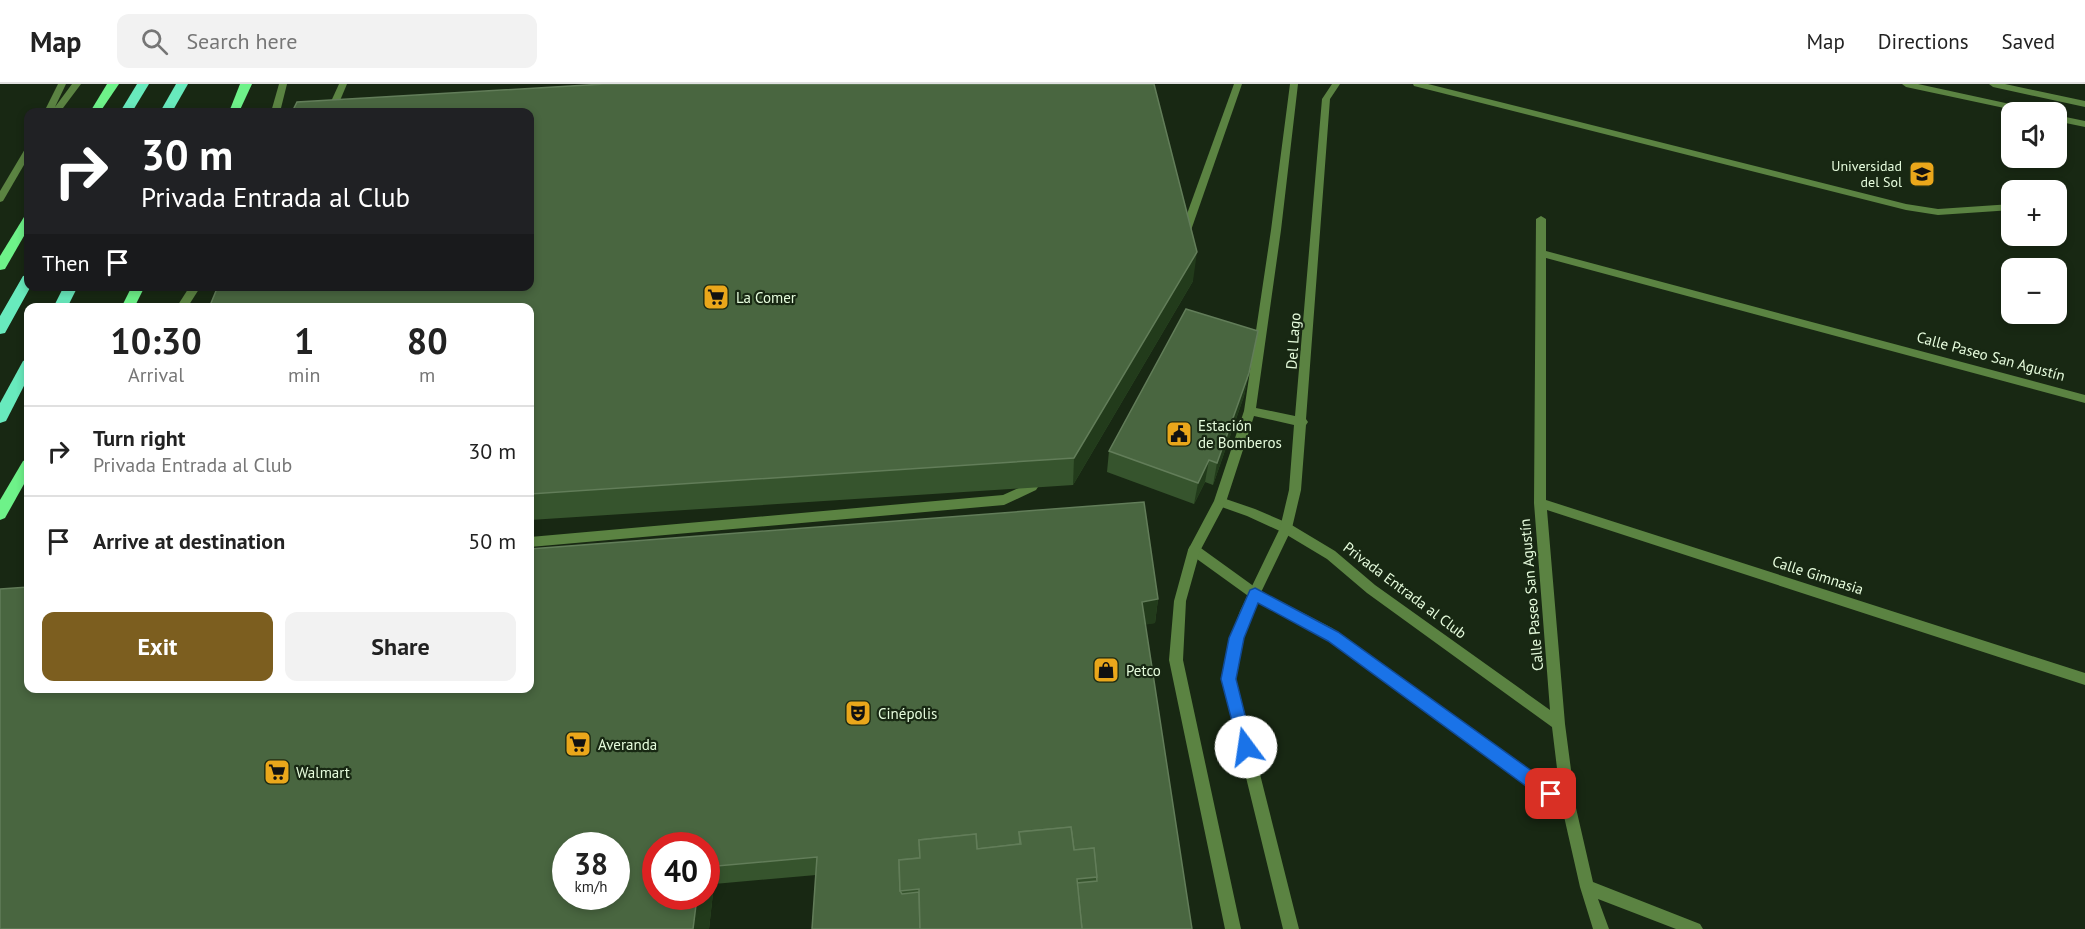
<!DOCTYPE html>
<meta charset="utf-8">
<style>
:root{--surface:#fff;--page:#f2f2f2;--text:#222;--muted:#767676;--line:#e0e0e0;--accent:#7c5e1f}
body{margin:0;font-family:"PT Sans",sans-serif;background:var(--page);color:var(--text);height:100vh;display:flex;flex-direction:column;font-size:22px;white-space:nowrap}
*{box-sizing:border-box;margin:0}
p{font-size:20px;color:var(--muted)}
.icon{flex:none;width:33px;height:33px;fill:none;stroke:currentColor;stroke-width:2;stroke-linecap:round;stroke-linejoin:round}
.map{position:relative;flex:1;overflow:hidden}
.details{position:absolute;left:24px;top:219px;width:510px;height:390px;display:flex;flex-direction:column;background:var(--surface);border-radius:12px;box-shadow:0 3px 9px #0003}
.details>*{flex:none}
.hud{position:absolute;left:24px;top:24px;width:510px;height:183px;border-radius:12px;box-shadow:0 3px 9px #0003;background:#202124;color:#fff;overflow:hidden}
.tools{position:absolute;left:2001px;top:18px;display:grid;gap:12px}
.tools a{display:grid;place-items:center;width:66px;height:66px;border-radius:12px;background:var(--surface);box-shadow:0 3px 9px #0003;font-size:30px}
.speed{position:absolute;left:552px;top:748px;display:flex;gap:12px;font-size:30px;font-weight:700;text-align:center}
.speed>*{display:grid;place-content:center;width:78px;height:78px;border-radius:50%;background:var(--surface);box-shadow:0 3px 9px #0003;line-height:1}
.speed small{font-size:15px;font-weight:400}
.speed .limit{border:9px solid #d22;background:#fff;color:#111}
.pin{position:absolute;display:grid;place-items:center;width:51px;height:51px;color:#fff;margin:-26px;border-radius:12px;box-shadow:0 3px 9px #0006}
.me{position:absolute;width:66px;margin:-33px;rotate:346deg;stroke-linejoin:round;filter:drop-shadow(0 0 4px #0008)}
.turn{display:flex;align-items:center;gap:21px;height:126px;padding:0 18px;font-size:27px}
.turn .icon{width:78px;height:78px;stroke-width:2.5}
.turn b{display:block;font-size:42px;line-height:51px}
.then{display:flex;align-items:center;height:57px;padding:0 18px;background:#0003;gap:12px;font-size:22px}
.eta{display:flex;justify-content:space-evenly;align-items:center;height:102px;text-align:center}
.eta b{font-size:36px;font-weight:700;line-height:42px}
.button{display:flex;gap:12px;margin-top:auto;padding:12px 18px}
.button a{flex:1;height:69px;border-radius:12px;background:var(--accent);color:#fff;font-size:24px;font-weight:700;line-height:69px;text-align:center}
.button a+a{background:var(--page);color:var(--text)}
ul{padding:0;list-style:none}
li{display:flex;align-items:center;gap:18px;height:90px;padding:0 18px;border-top:2px solid var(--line)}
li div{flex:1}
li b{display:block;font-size:22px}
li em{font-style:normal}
header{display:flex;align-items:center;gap:36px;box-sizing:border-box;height:84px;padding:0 30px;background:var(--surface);border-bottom:2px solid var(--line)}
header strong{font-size:28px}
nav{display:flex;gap:33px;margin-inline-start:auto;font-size:21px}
.search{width:420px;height:54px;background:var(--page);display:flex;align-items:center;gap:15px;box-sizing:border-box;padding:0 21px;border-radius:12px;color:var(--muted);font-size:22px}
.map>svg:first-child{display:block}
</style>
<header>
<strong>Map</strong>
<div class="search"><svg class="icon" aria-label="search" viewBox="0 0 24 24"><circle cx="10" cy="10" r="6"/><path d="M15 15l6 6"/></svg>Search here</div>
<nav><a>Map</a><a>Directions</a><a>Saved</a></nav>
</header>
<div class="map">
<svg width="2085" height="845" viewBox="0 0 2085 845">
<rect width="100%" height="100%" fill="#182813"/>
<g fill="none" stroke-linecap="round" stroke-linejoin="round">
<g fill="#5b8342" fill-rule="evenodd">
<path d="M 279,0 L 287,0 L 280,28 L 271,28 Z"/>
<path d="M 339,0 L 347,0 L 336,26 L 330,26 L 328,24 Z"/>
<path d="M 1234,0 L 1242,0 L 1189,152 L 1188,154 L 1180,154 L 1179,152 Z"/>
<path d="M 1413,0 L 1428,0 L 1906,120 L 1938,125 L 2012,120 L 2012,126 L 1938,131 L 1906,126 L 1414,2 Z"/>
<path d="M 190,202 L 201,202 L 187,224 L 176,224 Z"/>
<path d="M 1032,398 L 1036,400 L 1038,403 L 1036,406 L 1004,421 L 530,463 L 530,453 L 1003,411 Z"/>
</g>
<path fill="#5b8342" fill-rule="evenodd" d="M 1541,132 L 1546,135 L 1546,167 L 2085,311 L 2085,319 L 1546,174 L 1546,416 L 2085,589 L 2085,601 L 1547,426 L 1565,640 L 1576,724 L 1593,798 L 1700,840 L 1703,845 L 1676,845 L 1598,815 L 1609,845 L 1593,845 L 1580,803 L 1563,728 L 1322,552 L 1251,514 L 1190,470 L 1188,466 L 1190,462 L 1194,461 L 1198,462 L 1259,506 L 1332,544 L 1560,709 L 1552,643 L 1367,509 L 1327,475 L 1282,448 L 1247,432 L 1216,421 L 1214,418 L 1216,415 L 1220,413 L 1255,425 L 1290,440 L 1335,467 L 1375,501 L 1550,626 L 1534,419 L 1536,135 Z"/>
<g fill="#5b8342" fill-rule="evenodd">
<path d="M 58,0 L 66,0 L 55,23 L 72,0 L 81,0 L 60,28 L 44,28 Z"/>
<path d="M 1290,0 L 1298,0 L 1281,146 L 1256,324 L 1295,332 L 1322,15 L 1332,0 L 1340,0 L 1330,15 L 1306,335 L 1308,338 L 1306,341 L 1301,406 L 1292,444 L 1252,527 L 1242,554 L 1236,595 L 1299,845 L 1283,845 L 1222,595 L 1230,554 L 1240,527 L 1280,444 L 1289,406 L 1294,341 L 1254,332 L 1226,418 L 1200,467 L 1186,517 L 1183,576 L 1241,845 L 1225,845 L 1169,576 L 1174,517 L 1188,466 L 1214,417 L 1244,327 L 1271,146 Z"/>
<path d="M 1902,0 L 1918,0 L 2033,25 L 2038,28 L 2023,28 L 1906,3 Z"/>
<path d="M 1989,0 L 2005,0 L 2085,17 L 2085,23 L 1993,3 Z"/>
<path d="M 2056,31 L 2085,37 L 2085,43 L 2056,37 Z"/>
<path d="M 28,64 L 28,74 L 3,117 L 0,118 L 0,107 L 25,65 Z"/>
</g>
<g fill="#6ef289" fill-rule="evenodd">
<path d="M 107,0 L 119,0 L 100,28 L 90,28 Z"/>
<path d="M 240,0 L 252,0 L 239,28 L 229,28 Z"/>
<path d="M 28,132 L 28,145 L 5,185 L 0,186 L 0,172 L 24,133 Z"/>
<path d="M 132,202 L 145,202 L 134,224 L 121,224 Z"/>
<path d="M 28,375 L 28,393 L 5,434 L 0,436 L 0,416 L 23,377 Z"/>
</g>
<g fill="#68eabd" fill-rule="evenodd">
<path d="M 137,0 L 149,0 L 132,28 L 120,28 Z"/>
<path d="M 176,0 L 188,0 L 172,28 L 160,28 Z"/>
<path d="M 28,191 L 28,202 L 31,202 L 5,249 L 0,250 L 0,232 L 23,192 Z"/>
<path d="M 64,202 L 78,202 L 67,224 L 53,224 Z"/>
<path d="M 28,275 L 28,294 L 6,337 L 0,339 L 0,319 L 23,277 Z"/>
</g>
</g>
<g fill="#36542d" fill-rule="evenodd">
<path d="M 1193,197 L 1073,401 L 530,436 L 530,224 Z"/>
<path d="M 1249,289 L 1244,312 L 1213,401 L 1205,398 L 1194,420 L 1107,388 L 1109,367 Z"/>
<path d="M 1158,515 L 1155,539 L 1145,540 L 1192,845 L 812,845 L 816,791 L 714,800 L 709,845 L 0,845 ZM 706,762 L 706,813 L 656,813 Z"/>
</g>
<g fill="#223b1b">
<path d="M 1197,168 L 1193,197 L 1073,401 L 1074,374 Z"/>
<path d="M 1249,289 L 1244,312 L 1213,401 L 1217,379 Z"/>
<path d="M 1209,376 L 1205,398 L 1194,420 L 1198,399 Z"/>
<path d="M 1158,515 L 1155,539 L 1139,542 L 1142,518 Z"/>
<path d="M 706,791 L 714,800 L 709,845 L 693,845 L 697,813 L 706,813 Z"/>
</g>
<g fill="#496640" stroke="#627d59" stroke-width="1.5" fill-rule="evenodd">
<path d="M 604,0 L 1154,0 L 1197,168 L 1074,374 L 530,410 L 530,224 L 209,224 L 218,202 L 530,202 L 530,28 L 292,28 L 297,18 Z"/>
<path d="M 1186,225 L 1258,247 L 1249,289 L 1217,379 L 1209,376 L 1198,399 L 1109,367 Z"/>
<path d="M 1144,418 L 1158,515 L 1142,518 L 1192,845 L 1082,845 L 1077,799 L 1097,797 L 1094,764 L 1074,766 L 1071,743 L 1019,748 L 1020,760 L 977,765 L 976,750 L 919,756 L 920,774 L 899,776 L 900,807 L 902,810 L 919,808 L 920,845 L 812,845 L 817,773 L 706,783 L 706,762 L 656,762 L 656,813 L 697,813 L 693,845 L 0,845 L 0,505 L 28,503 L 28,604 L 530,604 L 530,465 ZM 566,762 L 616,762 L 616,813 L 566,813 Z"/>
<path d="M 1071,743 L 1074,766 L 1094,764 L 1097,793 L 1077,795 L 1082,845 L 920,845 L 919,805 L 900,807 L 899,776 L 920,774 L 919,756 L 976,750 L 977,765 L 1021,760 L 1019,748 Z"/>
</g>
<path fill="#1a73e8" stroke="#114b97" stroke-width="1.5" d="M 1255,504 L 1338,548 L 1557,705 L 1559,710 L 1557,716 L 1551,718 L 1545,716 L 1328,557 L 1258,519 L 1244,554 L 1236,595 L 1253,663 L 1251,668 L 1246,670 L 1240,668 L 1221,595 L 1229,554 L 1250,506 Z"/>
<defs>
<g id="university-square" transform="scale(1.35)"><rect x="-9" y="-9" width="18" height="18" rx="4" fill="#eaa71b" stroke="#182813"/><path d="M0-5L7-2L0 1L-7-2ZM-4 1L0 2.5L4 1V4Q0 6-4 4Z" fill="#111"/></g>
<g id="supermarket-square" transform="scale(1.35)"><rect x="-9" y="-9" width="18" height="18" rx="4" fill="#eaa71b" stroke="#182813"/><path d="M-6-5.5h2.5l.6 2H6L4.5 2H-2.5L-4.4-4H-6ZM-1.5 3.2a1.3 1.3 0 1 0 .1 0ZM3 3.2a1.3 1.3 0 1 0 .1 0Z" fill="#111"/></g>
<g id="civic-square" transform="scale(1.35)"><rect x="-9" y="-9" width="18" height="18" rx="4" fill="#eaa71b" stroke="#182813"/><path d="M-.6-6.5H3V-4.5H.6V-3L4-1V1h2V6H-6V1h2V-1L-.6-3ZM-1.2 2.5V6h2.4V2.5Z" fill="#111"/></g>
<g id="shop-square" transform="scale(1.35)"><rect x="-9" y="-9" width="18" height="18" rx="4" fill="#eaa71b" stroke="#182813"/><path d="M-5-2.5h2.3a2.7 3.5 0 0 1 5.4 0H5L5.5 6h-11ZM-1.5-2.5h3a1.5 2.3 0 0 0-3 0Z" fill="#111"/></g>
<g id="theatre-square" transform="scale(1.35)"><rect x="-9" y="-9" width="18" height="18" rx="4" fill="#eaa71b" stroke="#182813"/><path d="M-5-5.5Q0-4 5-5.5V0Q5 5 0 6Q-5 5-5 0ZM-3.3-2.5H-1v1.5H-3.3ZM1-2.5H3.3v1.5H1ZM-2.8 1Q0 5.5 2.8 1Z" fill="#111"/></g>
</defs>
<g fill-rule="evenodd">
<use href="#university-square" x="1922" y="90"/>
<use href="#supermarket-square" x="716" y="213"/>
<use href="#civic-square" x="1179" y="350"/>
<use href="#shop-square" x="1106" y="586"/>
<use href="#theatre-square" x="858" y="629"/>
<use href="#supermarket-square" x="578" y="660"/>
<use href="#supermarket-square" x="277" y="688"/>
</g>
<g text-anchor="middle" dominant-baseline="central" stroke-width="4.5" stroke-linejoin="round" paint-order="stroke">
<g font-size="14" fill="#e6fcdd" stroke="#182813" text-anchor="end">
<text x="1902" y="82">Universidad<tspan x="1902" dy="16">del Sol</tspan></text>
</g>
<g font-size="15" fill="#e6fcdd" stroke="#182813" text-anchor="start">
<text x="736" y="213">La Comer</text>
<text x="1198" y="341">Estación<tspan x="1198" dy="17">de Bomberos</tspan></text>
<text x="1126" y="586">Petco</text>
<text x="878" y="629">Cinépolis</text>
<text x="598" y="660">Averanda</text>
<text x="296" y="688">Walmart</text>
</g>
<g font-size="15" fill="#e6fcdd" stroke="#182813">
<text transform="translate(1293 257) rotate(-86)">Del Lago</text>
<text transform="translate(1991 272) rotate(15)">Calle Paseo San Agustín</text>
<text transform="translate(1818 491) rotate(18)">Calle Gimnasia</text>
<text transform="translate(1405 506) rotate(37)">Privada Entrada al Club</text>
<text transform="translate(1531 511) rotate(-95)">Calle Paseo San Agustín</text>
</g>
</g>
</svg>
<div class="tools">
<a><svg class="icon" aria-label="sound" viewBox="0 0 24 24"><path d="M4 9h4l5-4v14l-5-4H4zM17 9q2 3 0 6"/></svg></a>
<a>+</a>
<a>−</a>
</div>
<div class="speed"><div>38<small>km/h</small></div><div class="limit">40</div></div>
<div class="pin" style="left:1551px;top:710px;background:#d93025"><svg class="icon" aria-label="arrive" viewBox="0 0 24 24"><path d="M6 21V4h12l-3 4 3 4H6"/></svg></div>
<svg class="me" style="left:1246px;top:663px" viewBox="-20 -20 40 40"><circle r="19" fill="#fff"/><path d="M0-13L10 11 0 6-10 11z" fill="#1a73e8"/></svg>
<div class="hud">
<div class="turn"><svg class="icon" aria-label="right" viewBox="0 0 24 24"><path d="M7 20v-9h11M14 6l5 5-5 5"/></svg><div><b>30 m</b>Privada Entrada al Club</div></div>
<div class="then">Then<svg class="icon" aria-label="arrive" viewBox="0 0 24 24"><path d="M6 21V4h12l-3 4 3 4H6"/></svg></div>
</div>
<section class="details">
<div class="eta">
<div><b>10:30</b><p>Arrival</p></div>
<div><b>1</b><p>min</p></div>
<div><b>80</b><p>m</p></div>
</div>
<ul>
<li><svg class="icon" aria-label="right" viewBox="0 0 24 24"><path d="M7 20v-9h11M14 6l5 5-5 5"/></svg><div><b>Turn right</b><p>Privada Entrada al Club</p></div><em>30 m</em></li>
<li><svg class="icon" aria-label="arrive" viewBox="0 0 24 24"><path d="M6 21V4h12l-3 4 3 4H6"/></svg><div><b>Arrive at destination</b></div><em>50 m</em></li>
</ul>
<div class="button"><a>Exit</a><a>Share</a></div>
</section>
</div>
